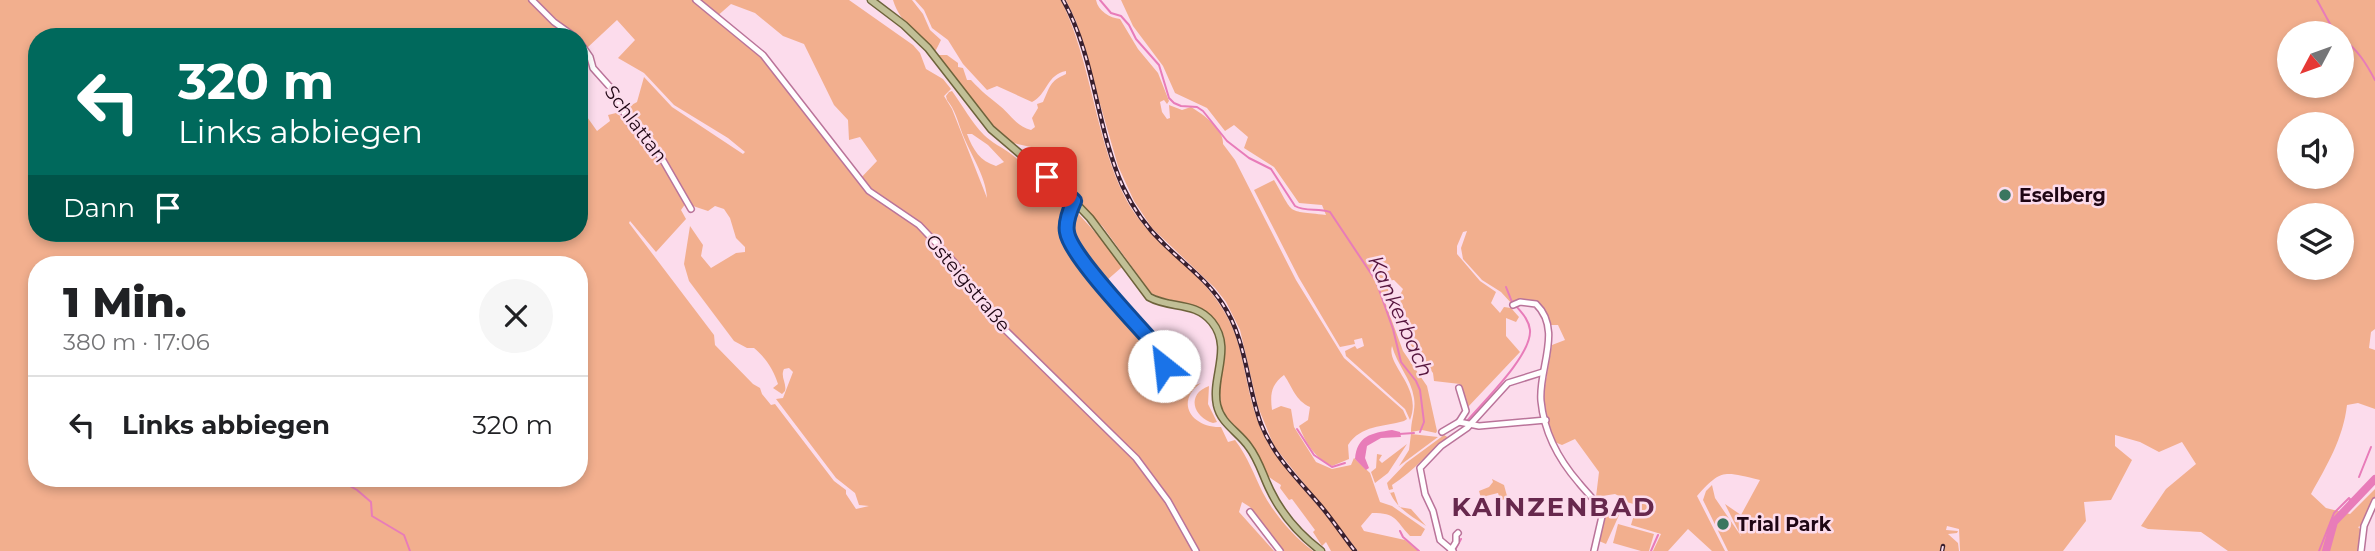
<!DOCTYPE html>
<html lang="de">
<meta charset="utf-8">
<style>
:root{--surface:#fff;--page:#f6f6f6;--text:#202124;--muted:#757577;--line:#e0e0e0}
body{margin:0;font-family:Montserrat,sans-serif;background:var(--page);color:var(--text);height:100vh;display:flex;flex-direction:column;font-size:26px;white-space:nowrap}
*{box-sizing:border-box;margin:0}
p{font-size:23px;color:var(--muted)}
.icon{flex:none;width:38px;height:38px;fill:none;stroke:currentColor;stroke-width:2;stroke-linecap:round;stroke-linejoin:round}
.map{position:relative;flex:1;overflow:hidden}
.panel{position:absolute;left:28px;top:256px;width:560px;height:231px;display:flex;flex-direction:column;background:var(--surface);border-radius:28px;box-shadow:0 4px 10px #0003}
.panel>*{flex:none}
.top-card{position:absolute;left:28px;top:28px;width:560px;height:214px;border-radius:28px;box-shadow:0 4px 10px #0003;background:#00695c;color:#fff;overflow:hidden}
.needle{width:46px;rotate:229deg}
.tools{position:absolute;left:2277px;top:21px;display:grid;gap:14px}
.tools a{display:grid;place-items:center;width:77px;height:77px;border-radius:50%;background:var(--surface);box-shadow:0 4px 10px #0003;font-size:35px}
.pin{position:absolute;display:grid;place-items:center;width:60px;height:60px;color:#fff;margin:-30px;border-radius:14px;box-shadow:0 4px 10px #0006}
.me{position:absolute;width:77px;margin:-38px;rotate:331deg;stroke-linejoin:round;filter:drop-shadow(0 0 5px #0008)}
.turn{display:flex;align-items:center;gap:24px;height:147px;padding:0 35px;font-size:32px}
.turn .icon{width:91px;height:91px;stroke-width:2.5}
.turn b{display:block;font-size:49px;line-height:60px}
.then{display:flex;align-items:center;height:66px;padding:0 35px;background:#0003;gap:14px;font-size:26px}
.round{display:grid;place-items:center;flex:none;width:74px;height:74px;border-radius:37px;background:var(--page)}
.overview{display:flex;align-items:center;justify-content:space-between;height:119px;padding:0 35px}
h1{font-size:42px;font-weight:800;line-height:52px}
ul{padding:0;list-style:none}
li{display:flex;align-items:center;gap:21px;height:98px;padding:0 35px;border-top:2px solid var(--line)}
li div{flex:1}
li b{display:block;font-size:26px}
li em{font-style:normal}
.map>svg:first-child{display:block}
</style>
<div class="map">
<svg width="2375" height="551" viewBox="0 0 2375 551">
<rect width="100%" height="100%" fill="#fcdcec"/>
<g fill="#f2af8e" fill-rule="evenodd">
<path d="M 0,0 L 530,0 L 572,37 L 37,37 L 37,233 L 579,233 L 579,121 L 585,114 L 597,131 L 610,121 L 608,115 L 616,113 C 647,134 667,171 686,203 L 681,210 L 686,219 L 656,252 L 630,221 L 629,223 L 714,335 L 715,345 L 753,384 L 760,388 L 762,394 L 771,405 L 775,404 L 834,481 L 846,490 L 846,494 L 856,509 L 869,506 L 859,505 L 855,493 L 836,478 L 776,399 L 783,398 L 793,372 L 789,368 L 784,369 C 780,377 787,383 785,391 L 782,394 L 773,388 L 778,384 C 774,370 765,357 754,348 L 747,348 L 734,341 L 689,281 L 684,264 L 690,226 L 703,245 L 701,256 L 711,268 L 736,253 L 745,252 L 745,247 L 736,238 L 730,218 L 724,209 L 715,206 L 708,211 L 690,205 L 676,178 L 642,134 L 642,131 L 626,108 L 637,102 L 644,77 L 672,107 L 743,154 L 745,152 L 728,138 L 674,105 L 644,73 L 618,58 L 635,40 L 617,20 L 587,48 C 573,31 552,16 534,0 L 849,0 L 913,45 L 920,53 L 926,69 L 943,79 L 951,89 L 944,96 L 952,109 L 987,198 C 986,175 969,153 961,130 C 957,119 955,110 947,100 L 946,96 L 949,92 L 952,91 C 963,106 971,122 984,135 C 992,143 1002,147 1011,154 C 1052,186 1092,223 1122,267 L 1098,288 C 1136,317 1154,352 1171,394 L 1201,383 C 1174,402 1192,428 1221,427 L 1228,442 L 1235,440 C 1248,457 1254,475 1263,493 C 1275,515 1293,536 1313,551 L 1283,551 L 1250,507 L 1242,502 L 1239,512 L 1274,551 L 0,551 ZM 731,4 L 755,13 L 783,36 L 804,44 L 834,105 L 848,120 L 849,140 L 860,137 L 877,161 L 858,181 L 761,57 L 715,18 ZM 967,134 L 972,134 L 988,145 L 1004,162 L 996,166 C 980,161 973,150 967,134 ZM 37,264 L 579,264 L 579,478 L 37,478 Z"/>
<path d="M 893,0 L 912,0 L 923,14 L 930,30 L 941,40 L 935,52 C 919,35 900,23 893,0 Z"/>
<path d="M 915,0 L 1061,0 C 1090,59 1094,127 1120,187 C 1145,244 1192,260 1222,308 C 1246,345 1243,384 1259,424 C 1273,461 1303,486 1327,517 C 1336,528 1344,540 1353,551 L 1331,551 L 1326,542 L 1322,546 L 1313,532 L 1315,530 L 1292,499 L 1289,500 L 1280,488 L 1281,485 C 1277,482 1271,479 1268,476 C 1262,468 1259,455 1254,447 C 1244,432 1225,422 1221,404 C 1215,373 1240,342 1211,316 C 1194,299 1171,304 1151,293 L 1103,227 L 1060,183 L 1045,158 L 1031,147 L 1013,143 L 993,125 L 938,55 L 947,55 L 958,63 L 958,67 L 963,68 L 967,80 L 971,80 C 982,92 989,97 1000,106 C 1012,116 1016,126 1031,130 L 1035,127 L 1032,118 L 1038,108 L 1037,104 L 1043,102 C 1051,85 1049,82 1066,74 L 1066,71 C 1047,74 1047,95 1032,102 L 997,86 L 987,90 L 963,64 L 948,40 L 932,28 L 924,10 Z"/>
<path d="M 1066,0 L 1096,0 C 1098,11 1110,18 1120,19 L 1138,49 L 1158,73 L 1169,101 L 1167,104 L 1164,100 L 1160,102 L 1162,112 L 1167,119 L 1170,118 L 1169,105 L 1182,110 L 1191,107 C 1204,115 1224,129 1223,144 L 1235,160 L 1296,280 L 1344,358 L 1403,410 L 1407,419 L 1404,421 C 1383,427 1361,425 1348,445 L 1349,459 L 1332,466 C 1315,458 1306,444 1299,426 L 1308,420 L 1310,407 C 1295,400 1293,388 1284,375 C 1271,385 1270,394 1272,410 L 1281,406 L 1291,409 L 1294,427 L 1316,462 L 1332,469 L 1351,465 L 1354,458 L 1370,473 L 1380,502 L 1392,506 L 1425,529 L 1421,536 L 1410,536 C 1395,520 1397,513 1372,513 L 1361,526 L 1364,531 L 1405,540 L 1418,551 L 1358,551 L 1274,446 L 1258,407 L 1240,330 L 1226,302 L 1215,288 L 1152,228 L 1134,201 L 1118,166 L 1076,21 Z"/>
<path d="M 1121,0 L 2375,0 L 2375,329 L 2371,332 L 2369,348 L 2375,350 L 2375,409 L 2358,403 L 2347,405 C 2343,439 2327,465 2311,494 L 2326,508 L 2350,514 L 2375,489 L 2375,497 L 2363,525 L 2358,527 L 2362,531 L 2360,551 L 2228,551 L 2201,532 L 2148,529 L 2141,526 L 2166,489 L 2196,464 L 2182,442 L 2159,452 L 2140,442 L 2115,435 L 2115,446 L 2132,460 L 2111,500 L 2084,502 L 2086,521 L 2063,551 L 1960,551 L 1959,529 L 1947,526 L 1946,530 L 1958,531 L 1957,533 L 1948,534 L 1958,543 L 1959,551 L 1728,551 L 1703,500 L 1706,491 L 1712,485 L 1715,498 L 1741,536 L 1725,504 L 1741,515 L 1760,480 C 1724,472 1722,468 1697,496 L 1725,551 L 1712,551 L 1688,529 L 1668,551 L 1653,551 L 1661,534 L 1631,525 L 1637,505 L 1623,501 L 1621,497 L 1615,494 L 1596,497 L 1599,472 L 1575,439 L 1562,445 L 1552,441 L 1543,397 L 1552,345 L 1565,340 L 1558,325 L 1550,325 L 1543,308 L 1537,303 L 1512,304 L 1501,292 L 1482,280 L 1463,259 L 1461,248 L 1467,231 L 1463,232 L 1457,246 L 1457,254 L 1480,281 L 1496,292 L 1491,303 L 1500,313 L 1504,307 L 1511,308 L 1519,317 L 1516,322 L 1506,318 L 1506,336 L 1520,352 L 1467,408 L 1460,384 L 1434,381 L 1433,373 L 1410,344 L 1410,327 L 1399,297 L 1403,289 L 1394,280 L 1387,281 L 1389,296 L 1385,298 L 1385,302 L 1403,351 L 1427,386 L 1437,431 L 1436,433 L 1422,430 L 1411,432 C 1411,420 1416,410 1414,398 C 1411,378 1397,365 1392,346 C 1386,366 1423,387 1410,420 L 1405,409 L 1346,356 L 1345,351 L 1355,346 L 1357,349 L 1364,346 L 1362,338 L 1354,340 L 1355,344 L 1340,347 L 1299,278 L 1254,190 L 1274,180 C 1295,216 1285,210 1326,215 L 1322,205 L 1299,203 L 1274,167 L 1244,148 L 1248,137 L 1234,125 L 1225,131 L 1207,108 L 1175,93 L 1163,66 L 1133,26 ZM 2289,33 L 2342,33 L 2342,86 L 2289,86 ZM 2289,124 L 2342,124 L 2342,177 L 2289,177 ZM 2289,215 L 2342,215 L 2342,268 L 2289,268 Z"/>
<path d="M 1209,386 L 1208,404 L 1217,422 L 1213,423 C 1193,417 1186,394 1209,386 Z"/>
<path d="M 1411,434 L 1438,437 L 1399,466 L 1409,450 Z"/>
<path d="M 1444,435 L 1449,438 C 1428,452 1414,471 1392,485 L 1393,489 L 1389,490 L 1390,493 L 1394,492 L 1399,507 L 1411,509 L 1426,526 C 1407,513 1392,506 1387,483 L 1406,463 Z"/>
<path d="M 1407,444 L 1388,473 L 1375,483 L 1371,472 L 1376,468 L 1377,454 L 1382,455 L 1379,460 L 1382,463 Z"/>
<path d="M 1492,479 L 1504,485 L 1507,496 L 1503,500 L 1500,499 L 1498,493 L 1486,496 L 1487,501 L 1481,498 L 1479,491 L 1489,487 L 1493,482 Z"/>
<path d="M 1613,510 L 1620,513 L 1606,544 L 1599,541 L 1605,514 L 1611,514 Z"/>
<path d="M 1618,524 L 1654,534 L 1649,551 L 1641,551 L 1613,543 Z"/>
</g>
<path fill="#e87cb9" d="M 1392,430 L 1400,432 L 1401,437 L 1381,438 L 1367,446 L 1365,458 L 1369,468 L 1366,470 L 1355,459 C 1357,436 1371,433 1392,430 Z"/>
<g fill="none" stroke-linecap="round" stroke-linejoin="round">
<g stroke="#e87cb9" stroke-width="2">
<path d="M 1100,0 L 1111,13 L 1121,16 L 1129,25 L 1136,39 L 1159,65 L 1169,98 L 1174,103 L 1181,106 L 1197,107 L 1203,111 L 1227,141 L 1249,158 L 1271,169 L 1295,206 C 1305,212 1318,208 1330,212 L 1376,281 L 1393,329 L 1401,362 L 1416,381 L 1420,390 L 1424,422 L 1420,432"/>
<path d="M 2317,0 L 2335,33"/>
<path d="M 2342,39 C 2357,48 2367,65 2375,80"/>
<path d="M 1506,287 L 1512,302"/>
<path d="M 1467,421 C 1484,401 1532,355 1530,330 C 1529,320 1522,313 1516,306"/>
<path d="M 1297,429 L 1314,455 L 1332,467 L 1345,463"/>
<path d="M 1399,434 L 1414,433"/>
<path d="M 2359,477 L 2371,447"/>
<path d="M 336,478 L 357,490 L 371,502 L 372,516 L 404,535 L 410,551"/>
<path d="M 2349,506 L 2350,499"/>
<path d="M 1400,531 L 1403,537 L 1419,551"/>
<path d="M 1455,550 L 1461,539"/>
<path d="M 1651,551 L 1658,535"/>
<path d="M 2319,551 L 2334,513 L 2349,498"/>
</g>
<path stroke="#e87cb9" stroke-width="8" d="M 2326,551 L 2334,522 L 2375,479"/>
<g stroke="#ba749a" stroke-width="8">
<g id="minor">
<path d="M 532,0 L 554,22 L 575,37"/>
<path d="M 696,0 L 763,55 L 869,191 L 919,225 L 954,262 L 987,312 L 1136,458 L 1168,501 L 1196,551"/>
<path d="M 579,41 L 590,57 L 593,68 L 610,87 L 629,122 L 661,157 L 691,209"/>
<path d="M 1074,201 L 1068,218 L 1066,235 L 1084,265 L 1153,343 L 1166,368"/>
<path d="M 1513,305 L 1520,302 L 1536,304 C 1563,330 1538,369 1541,401 C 1544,432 1559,460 1579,483 C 1587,493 1597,502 1603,512 L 1594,551"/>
<path d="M 1459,422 L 1466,411 L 1459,388"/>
<path d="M 1442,432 L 1459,422 L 1479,426 L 1546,420"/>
<path d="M 1250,512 L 1280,551"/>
<path d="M 1451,550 L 1456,542 L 1456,535 L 1458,533"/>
<path d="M 1453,551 L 1440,540 L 1433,511 L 1425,494 L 1420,468 L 1441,446 L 1467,428 L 1508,383 L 1543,372"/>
<path d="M 2361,551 L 2364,526 L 2375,501"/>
</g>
</g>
<g stroke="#6e633b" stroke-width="9">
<path id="major" d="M 871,0 L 904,25 L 928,48 L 991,129 L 1067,194 L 1090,218 L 1149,297 C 1170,309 1195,301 1212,322 C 1233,348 1211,377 1217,405 C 1221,424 1239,432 1249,447 C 1259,460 1263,476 1270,490 C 1282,515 1300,535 1321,551"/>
</g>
<use href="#minor" stroke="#fff" stroke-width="5"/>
<use href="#major" stroke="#c1bf96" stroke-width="6"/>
<g stroke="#3a202e" stroke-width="4.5">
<g id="rail">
<path d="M 1063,0 C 1095,57 1096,127 1123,187 C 1133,208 1146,227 1163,243 C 1183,263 1206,279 1222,303 C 1247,340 1246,383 1261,424 C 1274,457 1297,478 1320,505 C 1332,519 1343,536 1355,551"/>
<path d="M 1942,551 L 1943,546"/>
</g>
</g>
<use href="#rail" stroke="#fcdcec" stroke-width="2" stroke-dasharray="5" stroke-linecap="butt"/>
</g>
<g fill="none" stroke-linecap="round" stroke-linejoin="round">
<g stroke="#114b97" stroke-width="18">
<path id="route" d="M 1047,177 L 1074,201 C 1070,210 1065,222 1067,232 C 1070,255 1135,322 1153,343 L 1161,355 L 1164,366"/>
</g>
<use href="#route" stroke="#1a73e8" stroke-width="12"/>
</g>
<g fill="#3b765f" stroke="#fcdcec" stroke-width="2.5">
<circle cx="2005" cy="195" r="7"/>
<circle cx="1723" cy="524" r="7"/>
</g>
<g text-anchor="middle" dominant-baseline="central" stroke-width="5" stroke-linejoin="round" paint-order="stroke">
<g font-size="19" fill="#1f0614" stroke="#fcdcec">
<text transform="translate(636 124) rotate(53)">Schlattan</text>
<text transform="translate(968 283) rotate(50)">Gsteigstraße</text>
</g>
<g font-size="19" font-weight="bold" fill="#1f0614" stroke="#fcdcec" text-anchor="start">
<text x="2019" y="195">Eselberg</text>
<text x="1737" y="524">Trial Park</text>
</g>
<g font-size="21" font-style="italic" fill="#56143d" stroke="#fcdcec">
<text transform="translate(1401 316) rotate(66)">Kankerbach</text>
</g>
<g font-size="26" font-weight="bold" letter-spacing="2" fill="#67284d" stroke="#fcdcec">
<text x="1554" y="507">KAINZENBAD</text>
</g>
</g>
</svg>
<div class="tools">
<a><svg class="needle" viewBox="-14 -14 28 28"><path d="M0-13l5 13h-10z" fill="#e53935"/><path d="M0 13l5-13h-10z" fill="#757577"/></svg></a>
<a><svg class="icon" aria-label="sound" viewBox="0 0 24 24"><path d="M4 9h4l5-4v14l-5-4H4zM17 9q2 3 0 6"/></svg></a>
<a><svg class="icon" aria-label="layers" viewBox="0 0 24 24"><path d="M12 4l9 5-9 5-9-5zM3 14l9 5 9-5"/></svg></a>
</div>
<div class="pin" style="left:1047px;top:177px;background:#d93025"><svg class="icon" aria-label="arrive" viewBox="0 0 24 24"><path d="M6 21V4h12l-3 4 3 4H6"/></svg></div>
<svg class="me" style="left:1164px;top:366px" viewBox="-20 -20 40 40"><circle r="19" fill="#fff"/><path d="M0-13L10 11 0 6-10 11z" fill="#1a73e8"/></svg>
<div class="top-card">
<div class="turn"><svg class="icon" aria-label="left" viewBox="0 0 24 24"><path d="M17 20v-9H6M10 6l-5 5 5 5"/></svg><div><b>320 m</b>Links abbiegen</div></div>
<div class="then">Dann<svg class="icon" aria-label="arrive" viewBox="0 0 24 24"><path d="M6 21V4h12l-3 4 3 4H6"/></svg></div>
</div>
<section class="panel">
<div class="overview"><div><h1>1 Min.</h1><p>380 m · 17:06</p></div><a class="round"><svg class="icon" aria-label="close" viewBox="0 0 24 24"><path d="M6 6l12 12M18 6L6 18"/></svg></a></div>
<ul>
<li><svg class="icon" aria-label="left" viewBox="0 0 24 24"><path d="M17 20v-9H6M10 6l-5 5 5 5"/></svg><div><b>Links abbiegen</b></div><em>320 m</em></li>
</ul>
</section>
</div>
